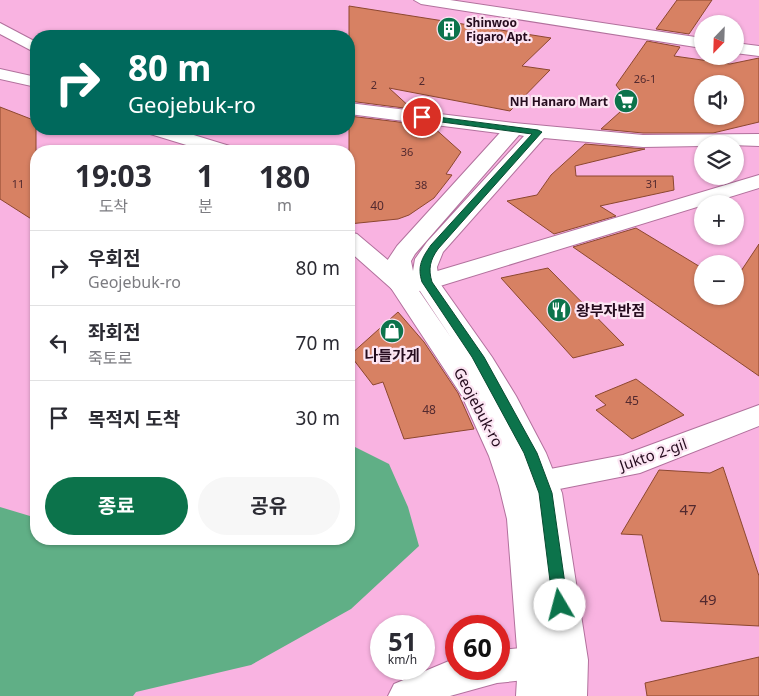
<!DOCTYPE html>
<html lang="ko">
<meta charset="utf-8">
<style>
:root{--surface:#fff;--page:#f7f7f7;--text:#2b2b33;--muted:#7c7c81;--line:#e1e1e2;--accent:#0c734b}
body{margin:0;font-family:"Noto Sans","Noto Sans KR",sans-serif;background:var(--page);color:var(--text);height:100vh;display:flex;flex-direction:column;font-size:19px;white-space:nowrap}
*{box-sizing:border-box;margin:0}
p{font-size:16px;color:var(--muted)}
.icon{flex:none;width:28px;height:28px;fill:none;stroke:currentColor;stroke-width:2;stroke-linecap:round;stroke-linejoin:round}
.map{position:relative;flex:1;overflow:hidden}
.details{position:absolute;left:30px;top:145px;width:325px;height:400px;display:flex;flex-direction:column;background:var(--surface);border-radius:20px;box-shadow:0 1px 4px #0004}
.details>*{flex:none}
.top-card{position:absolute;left:30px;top:30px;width:325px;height:105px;border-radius:20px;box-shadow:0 1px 4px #0004;background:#00695c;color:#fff;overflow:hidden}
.needle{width:32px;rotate:203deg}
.controls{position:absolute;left:694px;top:15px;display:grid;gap:10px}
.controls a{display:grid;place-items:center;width:50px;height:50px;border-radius:50%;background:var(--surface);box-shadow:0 1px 4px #0004;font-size:25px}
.speed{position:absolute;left:370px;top:615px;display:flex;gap:10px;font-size:25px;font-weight:700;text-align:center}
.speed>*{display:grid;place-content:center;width:65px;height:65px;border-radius:50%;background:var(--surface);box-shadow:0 1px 4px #0004;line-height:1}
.speed small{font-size:12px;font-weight:400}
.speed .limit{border:8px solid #d22;background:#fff;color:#111}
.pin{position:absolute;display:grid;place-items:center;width:42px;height:42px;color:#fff;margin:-21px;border:2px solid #fff;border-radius:50%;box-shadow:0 1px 5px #0007}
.me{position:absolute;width:55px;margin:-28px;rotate:352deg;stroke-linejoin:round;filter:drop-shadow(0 0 4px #0008)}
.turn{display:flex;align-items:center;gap:18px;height:105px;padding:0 15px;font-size:22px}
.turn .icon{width:65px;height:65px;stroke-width:2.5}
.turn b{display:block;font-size:35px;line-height:42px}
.eta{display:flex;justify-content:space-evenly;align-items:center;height:85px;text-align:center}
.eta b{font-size:30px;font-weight:700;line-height:35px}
.primary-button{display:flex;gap:10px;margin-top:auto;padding:10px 15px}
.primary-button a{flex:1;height:58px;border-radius:30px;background:var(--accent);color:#fff;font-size:20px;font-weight:700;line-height:58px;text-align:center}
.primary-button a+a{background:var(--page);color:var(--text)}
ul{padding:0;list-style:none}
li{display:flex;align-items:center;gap:15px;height:75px;padding:0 15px;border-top:1px solid var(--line)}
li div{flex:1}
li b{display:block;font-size:19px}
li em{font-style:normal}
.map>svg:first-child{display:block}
</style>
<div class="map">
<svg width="759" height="696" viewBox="0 0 759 696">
<rect width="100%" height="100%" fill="#f9b3e1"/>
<path fill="#60af86" d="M 349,444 L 389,464 L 408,507 L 419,546 L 351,609 L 251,665 L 136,692 L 133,696 L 0,696 L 0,507 L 30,516 L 36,510 L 36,539 L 349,539 Z"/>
<g fill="#d78163" stroke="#8c472f" fill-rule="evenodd">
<path d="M 677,0 L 712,0 L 689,34 L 656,29 Z"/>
<path d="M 349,6 L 551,38 L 522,66 L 550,70 L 510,111 L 389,88 L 412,109 L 349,101 Z"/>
<path d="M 647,41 L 680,47 L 674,56 L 730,64 L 759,58 L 759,122 L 713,133 L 643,133 L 601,129 L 630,103 L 616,85 ZM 702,84 L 735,84 L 735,116 L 702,116 Z"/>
<path d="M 0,107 L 36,121 L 36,222 L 0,199 Z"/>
<path d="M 349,116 L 432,126 L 461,152 L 446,174 L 452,175 L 434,198 L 409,215 L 398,219 L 349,224 Z"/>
<path d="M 585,144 L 645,149 L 575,166 L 576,176 L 673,176 L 674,190 L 600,206 L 616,216 L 554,234 L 507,201 L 537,195 L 551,175 Z"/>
<path d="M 636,228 L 702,268 L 702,296 L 735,296 L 735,280 L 759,244 L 759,376 L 573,247 Z"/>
<path d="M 548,268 L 624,345 L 573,358 L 501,278 Z"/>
<path d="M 398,312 L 424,342 L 458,393 L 474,429 L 404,439 L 383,382 L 373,385 L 350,355 Z"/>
<path d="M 636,379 L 684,415 L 632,439 L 596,410 L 606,405 L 595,396 Z"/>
<path d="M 723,467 L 759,576 L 759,626 L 661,621 L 642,535 L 621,534 L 659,470 L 710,473 Z"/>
<path d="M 759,657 L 759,696 L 647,696 L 645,683 Z"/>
</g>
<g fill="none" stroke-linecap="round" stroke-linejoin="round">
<g stroke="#b2719d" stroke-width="2">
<g id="minor">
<path d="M 414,0 L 450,0 L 702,38 L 702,48 L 421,4 Z"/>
<path d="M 0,23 L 36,42 L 36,53 L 0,34 Z"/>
<path d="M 735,43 L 759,46 L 759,56 L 735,53 Z"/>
<path d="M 0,69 L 36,77 L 36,87 L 0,79 Z"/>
<path d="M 349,103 L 514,123 L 521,125 L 524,129 L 521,133 L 514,135 L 349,114 Z"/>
<path d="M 144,129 L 174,129 L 233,147 L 236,151 L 206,151 L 147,133 Z"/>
<path d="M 759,175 L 759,188 L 427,290 L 402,293 L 393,290 L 349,251 L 349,232 L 357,234 L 408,277 L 424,275 Z"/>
<path d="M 759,405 L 759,426 L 640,473 L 519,497 L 507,494 L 503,486 L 507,478 L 519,475 L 623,455 Z"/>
<path d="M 554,645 L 568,649 L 574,661 L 568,673 L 554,677 L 497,683 L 450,696 L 388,696 L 394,684 L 449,661 L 456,659 L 456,669 L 499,669 L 499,650 Z"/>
</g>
</g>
<g stroke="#b2719d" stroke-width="2">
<path id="major" d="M 514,123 L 643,135 L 759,134 L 759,146 L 702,144 L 702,146 L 643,147 L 544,138 L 443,252 L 437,267 L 439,282 L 492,357 L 516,396 L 546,453 L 562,493 L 588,660 L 587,696 L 516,696 L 518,662 L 507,519 L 499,486 L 489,456 L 462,396 L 389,285 L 387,261 L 397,246 L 507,125 ZM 519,135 L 524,136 L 427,242 L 415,259 L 413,271 L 411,261 L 415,254 ZM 414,279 L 414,282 L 452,339 L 415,285 Z"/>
</g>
<use href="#minor" fill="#fff" fill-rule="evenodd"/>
<use href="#major" fill="#fff" fill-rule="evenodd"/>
</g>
<path fill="#0c734b" stroke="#084b31" d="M 422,115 L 538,130 L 542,132 L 438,249 C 430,260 428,269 432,282 L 484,357 L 537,453 L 552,493 L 568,605 L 566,609 L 560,611 L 555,609 L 553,605 L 539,493 L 524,453 L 472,357 L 422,282 C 417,266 422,258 431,245 L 532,134 L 419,119 L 419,116 Z"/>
<defs>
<g id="building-disc" transform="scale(1.25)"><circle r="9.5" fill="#0c734b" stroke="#fce5f3"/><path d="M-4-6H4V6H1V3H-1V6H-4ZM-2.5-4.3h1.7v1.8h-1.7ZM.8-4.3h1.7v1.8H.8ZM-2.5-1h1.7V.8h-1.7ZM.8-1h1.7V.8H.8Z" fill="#fff"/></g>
<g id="supermarket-disc" transform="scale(1.25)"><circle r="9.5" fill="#0c734b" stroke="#fce5f3"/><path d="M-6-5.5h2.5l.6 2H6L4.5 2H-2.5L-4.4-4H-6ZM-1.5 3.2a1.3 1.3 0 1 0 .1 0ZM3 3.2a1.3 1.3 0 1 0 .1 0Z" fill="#fff"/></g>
<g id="restaurant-disc" transform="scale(1.25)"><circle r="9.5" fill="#0c734b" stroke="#fce5f3"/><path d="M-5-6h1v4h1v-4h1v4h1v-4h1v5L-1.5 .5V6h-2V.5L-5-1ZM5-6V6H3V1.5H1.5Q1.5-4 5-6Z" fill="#fff"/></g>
<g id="shop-disc" transform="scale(1.25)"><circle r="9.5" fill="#0c734b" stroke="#fce5f3"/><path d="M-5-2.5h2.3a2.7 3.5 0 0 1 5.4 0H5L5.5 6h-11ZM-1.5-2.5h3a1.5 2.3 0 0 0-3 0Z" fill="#fff"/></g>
</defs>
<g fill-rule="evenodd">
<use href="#building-disc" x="449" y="29"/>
<use href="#supermarket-disc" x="626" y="101"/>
<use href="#restaurant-disc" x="559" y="310"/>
<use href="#shop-disc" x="392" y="331"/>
</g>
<g text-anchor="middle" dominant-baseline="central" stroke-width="4.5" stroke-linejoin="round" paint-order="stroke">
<g font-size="11" fill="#52292f">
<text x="645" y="78">26-1</text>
<text x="422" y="80">2</text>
<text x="374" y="84">2</text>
<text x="407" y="151">36</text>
<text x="18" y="183">11</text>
<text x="652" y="183">31</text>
<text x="421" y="184">38</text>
</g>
<g font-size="12" font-weight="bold" fill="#250c1e" stroke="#fce5f3" text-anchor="start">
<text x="466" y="22">Shinwoo<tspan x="466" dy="14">Figaro Apt.</tspan></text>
<text x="608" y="101" text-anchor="end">NH Hanaro Mart</text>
</g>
<g font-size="12" fill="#52292f">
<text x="377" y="205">40</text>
<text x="632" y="400">45</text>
<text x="429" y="409">48</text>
</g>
<g font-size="15" font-weight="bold" fill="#250c1e" stroke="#fce5f3" text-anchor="start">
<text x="576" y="310">왕부자반점</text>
<text x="392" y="355" text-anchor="middle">나들가게</text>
</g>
<g font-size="15" fill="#250c1e" stroke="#fce5f3">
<text transform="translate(479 407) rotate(62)">Geojebuk-ro</text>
<text transform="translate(653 454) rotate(-19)">Jukto 2-gil</text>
</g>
<g font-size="15" fill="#52292f">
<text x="688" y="509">47</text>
<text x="708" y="599">49</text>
</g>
</g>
</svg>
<div class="controls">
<a><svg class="needle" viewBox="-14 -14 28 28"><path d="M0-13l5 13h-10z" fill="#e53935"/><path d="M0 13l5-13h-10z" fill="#7c7c81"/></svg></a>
<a><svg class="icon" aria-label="sound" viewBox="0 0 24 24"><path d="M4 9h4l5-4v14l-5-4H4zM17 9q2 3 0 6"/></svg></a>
<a><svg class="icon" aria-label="layers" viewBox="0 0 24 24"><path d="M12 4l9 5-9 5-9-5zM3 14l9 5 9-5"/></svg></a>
<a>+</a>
<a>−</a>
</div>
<div class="speed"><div>51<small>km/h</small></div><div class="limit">60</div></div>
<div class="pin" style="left:422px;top:117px;background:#d93025"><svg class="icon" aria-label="arrive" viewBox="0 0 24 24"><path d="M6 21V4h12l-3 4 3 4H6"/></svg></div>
<svg class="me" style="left:560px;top:605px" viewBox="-20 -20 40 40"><circle r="19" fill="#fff"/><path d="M0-13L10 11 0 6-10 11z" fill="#0c734b"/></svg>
<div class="top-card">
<div class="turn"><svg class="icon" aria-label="right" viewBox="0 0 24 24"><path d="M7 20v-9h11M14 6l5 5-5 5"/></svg><div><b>80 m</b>Geojebuk-ro</div></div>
</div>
<section class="details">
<div class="eta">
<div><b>19:03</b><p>도착</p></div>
<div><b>1</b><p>분</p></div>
<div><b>180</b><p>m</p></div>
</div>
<ul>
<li><svg class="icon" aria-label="right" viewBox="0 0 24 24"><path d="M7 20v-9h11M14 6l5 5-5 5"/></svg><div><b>우회전</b><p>Geojebuk-ro</p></div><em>80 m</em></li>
<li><svg class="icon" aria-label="left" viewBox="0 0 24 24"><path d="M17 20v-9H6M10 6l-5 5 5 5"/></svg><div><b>좌회전</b><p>죽토로</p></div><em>70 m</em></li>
<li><svg class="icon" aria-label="arrive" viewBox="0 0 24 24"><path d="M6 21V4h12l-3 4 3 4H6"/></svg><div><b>목적지 도착</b></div><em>30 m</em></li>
</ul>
<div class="primary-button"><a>종료</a><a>공유</a></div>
</section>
</div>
